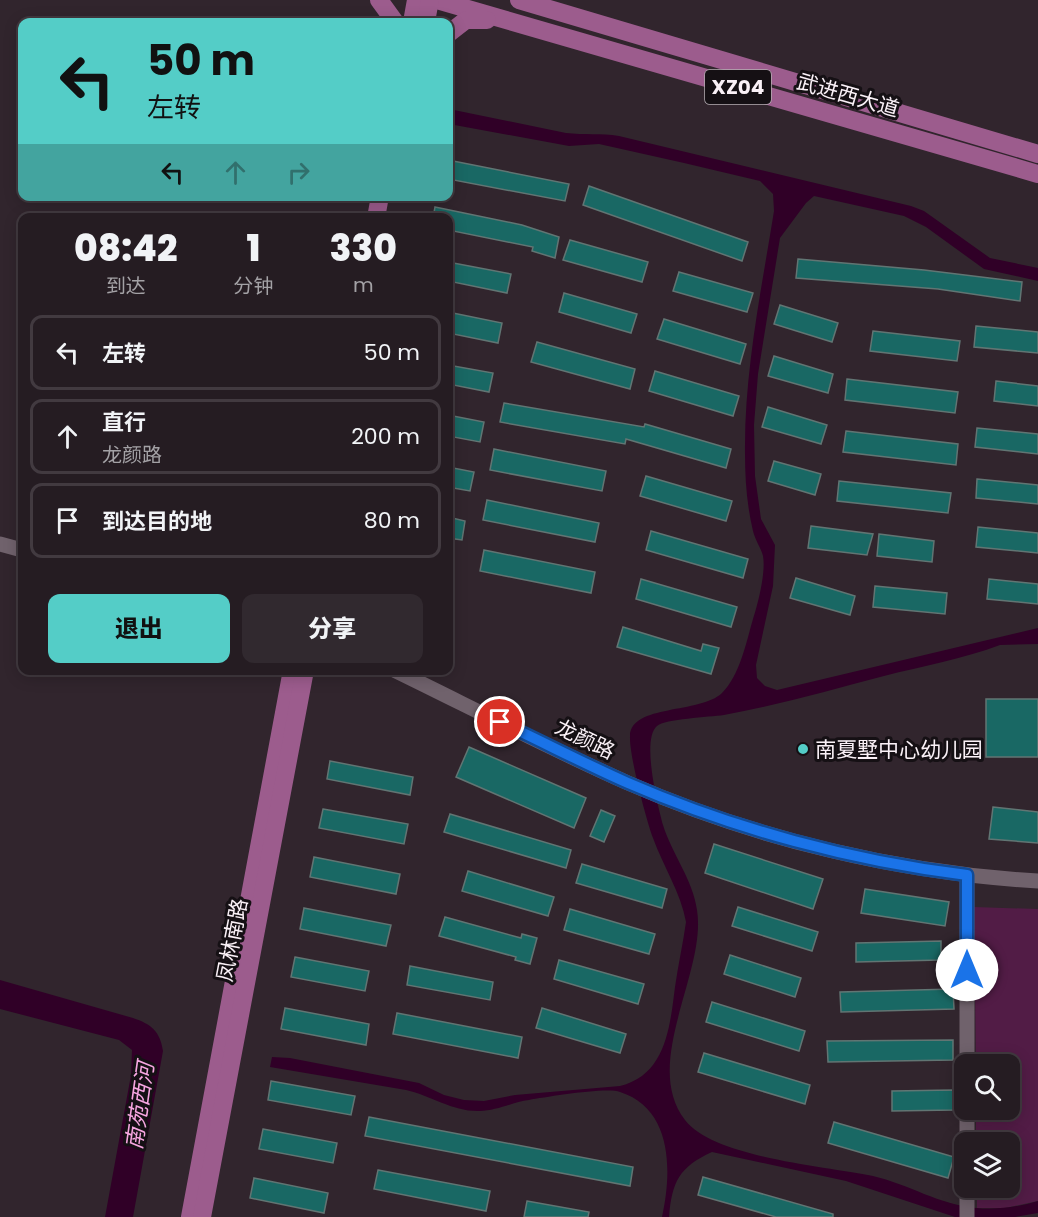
<!DOCTYPE html>
<html lang="zh">
<meta charset="utf-8">
<style>
:root{--surface:#251c22;--page:#31292f;--text:#f1f3f6;--muted:#a3a1a5;--line:#423a40;--accent:#54cdc7}
body{margin:0;font-family:Poppins,"Noto Sans SC",sans-serif;background:var(--page);color:var(--text);height:100vh;display:flex;flex-direction:column;font-size:22px;white-space:nowrap}
*{box-sizing:border-box;margin:0}
p{font-size:20px;color:var(--muted)}
.icon{flex:none;width:33px;height:33px;fill:none;stroke:currentColor;stroke-width:2;stroke-linecap:round;stroke-linejoin:round}
.map{position:relative;flex:1;overflow:hidden}
.sheet{position:absolute;left:18px;top:213px;width:435px;height:462px;display:flex;flex-direction:column;background:var(--surface);border-radius:12px;box-shadow:0 3px 15px #0003,0 0 0 2px var(--line)}
.sheet>*{flex:none}
.guide{position:absolute;left:18px;top:18px;width:435px;height:183px;border-radius:12px;box-shadow:0 3px 15px #0003,0 0 0 2px var(--line);background:#54cdc7;color:#111;overflow:hidden}
.controls{position:absolute;left:954px;top:1054px;display:grid;gap:12px}
.controls a{display:grid;place-items:center;width:66px;height:66px;border-radius:12px;background:var(--surface);box-shadow:0 3px 15px #0003,0 0 0 2px var(--line);font-size:30px}
.pin{position:absolute;display:grid;place-items:center;width:51px;height:51px;color:#fff;margin:-26px;border:3px solid #fff;border-radius:50%;box-shadow:0 2px 6px #0007}
.me{position:absolute;width:66px;margin:-33px;rotate:0deg;stroke-linejoin:round;filter:drop-shadow(0 0 4px #0008)}
.turn{display:flex;align-items:center;gap:21px;height:126px;padding:0 30px;font-size:27px}
.turn .icon{width:78px;height:78px;stroke-width:2.5}
.turn b{display:block;font-size:42px;line-height:51px}
.lanes{display:flex;align-items:center;height:57px;padding:0 30px;background:#0003;justify-content:center;gap:30px;direction:ltr}
.lanes .off{opacity:.35}
.eta{display:flex;justify-content:space-evenly;align-items:center;height:102px;text-align:center}
.eta b{font-size:36px;font-weight:800;line-height:42px}
.button{display:flex;gap:12px;margin-top:auto;padding:12px 30px}
.button a{flex:1;height:69px;border-radius:12px;background:var(--accent);color:#111;font-size:24px;font-weight:800;line-height:69px;text-align:center}
.button a+a{background:var(--page);color:var(--text)}
ul{padding:0;list-style:none}
li{display:flex;align-items:center;gap:18px;height:75px;margin:0 12px 9px;padding:0 18px;border:3px solid var(--line);border-radius:12px}
li div{flex:1}
li b{display:block;font-size:22px}
li em{font-style:normal}
.map>svg:first-child{display:block}
</style>
<div class="map">
<svg width="1038" height="1217" viewBox="0 0 1038 1217">
<rect width="100%" height="100%" fill="#31252d"/>
<path fill="#521c46" d="M 974,907 L 1038,909 L 1038,1201 L 1005,1208 L 977,1208 L 977,1188 L 1010,1188 L 1010,1143 L 976,1143 L 976,1110 L 1010,1110 L 1010,1065 L 976,1065 Z"/>
<g fill="#300027">
<path d="M 449,109 L 566,133 C 584,135 601,133 619,136 L 911,206 L 924,211 L 990,258 L 1038,268 L 1038,281 L 984,269 L 926,227 L 904,216 L 814,196 L 806,203 L 780,238 L 758,374 L 754,425 L 755,476 L 761,519 L 775,545 L 773,586 L 756,665 L 757,678 L 765,686 L 777,690 L 1038,628 L 1038,644 L 1000,645 C 963,659 923,666 884,676 C 831,690 778,705 724,715 C 709,717 665,719 657,726 C 641,739 658,806 663,825 C 672,854 693,880 697,910 C 707,972 641,1063 685,1120 C 714,1158 826,1166 873,1176 C 908,1184 940,1205 976,1208 C 997,1210 1018,1207 1038,1201 L 1038,1213 L 1015,1217 L 955,1217 L 846,1181 L 712,1152 C 679,1167 672,1182 669,1217 L 662,1217 C 672,1172 673,1109 620,1092 C 606,1087 547,1097 529,1100 C 513,1102 496,1111 480,1111 C 453,1112 432,1096 406,1090 L 270,1067 L 272,1057 L 290,1058 L 419,1083 L 444,1095 L 464,1100 L 484,1101 L 515,1095 L 620,1086 C 666,1075 670,1026 675,987 C 678,965 683,944 686,922 C 681,893 663,866 653,838 C 646,819 629,755 630,736 C 631,704 700,714 722,693 C 740,675 746,643 753,619 C 758,604 766,572 763,556 C 761,548 755,540 753,531 C 747,506 745,480 745,454 C 744,373 761,292 774,211 L 773,194 L 760,181 L 684,163 L 599,144 L 569,146 L 449,124 Z"/>
<path d="M 0,980 L 133,1018 C 151,1024 160,1031 163,1051 L 133,1217 L 105,1217 L 131,1075 L 132,1050 L 119,1040 L 0,1009 Z"/>
</g>
<g fill="#196864" stroke="#617573" stroke-width="1.5">
<path d="M 448,160 L 569,184 L 565,201 L 448,179 Z"/>
<path d="M 589,186 L 748,242 L 742,261 L 583,205 Z"/>
<path d="M 435,207 L 522,225 L 559,237 L 555,258 L 532,251 L 533,247 L 448,230 L 448,218 L 433,218 Z"/>
<path d="M 570,240 L 648,262 L 642,282 L 563,260 Z"/>
<path d="M 798,259 L 924,270 L 1022,282 L 1020,301 L 938,289 L 796,278 Z"/>
<path d="M 448,262 L 511,274 L 507,293 L 448,281 Z"/>
<path d="M 679,272 L 753,293 L 747,312 L 673,291 Z"/>
<path d="M 564,293 L 637,314 L 631,333 L 559,312 Z"/>
<path d="M 780,305 L 838,323 L 832,342 L 774,324 Z"/>
<path d="M 448,312 L 502,323 L 498,343 L 448,333 Z"/>
<path d="M 664,319 L 746,344 L 740,364 L 657,339 Z"/>
<path d="M 976,326 L 1038,332 L 1038,353 L 974,347 Z"/>
<path d="M 873,331 L 960,341 L 957,361 L 870,351 Z"/>
<path d="M 537,342 L 635,369 L 630,389 L 531,362 Z"/>
<path d="M 774,356 L 833,374 L 828,393 L 768,376 Z"/>
<path d="M 448,365 L 493,373 L 489,392 L 448,384 Z"/>
<path d="M 655,371 L 739,396 L 733,416 L 649,391 Z"/>
<path d="M 847,379 L 958,392 L 955,413 L 845,400 Z"/>
<path d="M 996,381 L 1038,386 L 1038,406 L 994,401 Z"/>
<path d="M 504,403 L 644,427 L 645,424 L 731,449 L 726,468 L 626,439 L 625,444 L 500,422 Z"/>
<path d="M 768,407 L 827,425 L 821,444 L 762,427 Z"/>
<path d="M 448,415 L 484,422 L 480,442 L 448,436 Z"/>
<path d="M 977,428 L 1038,434 L 1038,454 L 975,447 Z"/>
<path d="M 846,431 L 958,444 L 956,465 L 843,452 Z"/>
<path d="M 494,449 L 606,471 L 602,491 L 490,470 Z"/>
<path d="M 774,461 L 821,474 L 815,495 L 768,481 Z"/>
<path d="M 448,467 L 474,472 L 470,491 L 448,487 Z"/>
<path d="M 646,476 L 732,501 L 726,521 L 640,496 Z"/>
<path d="M 977,479 L 1038,485 L 1038,504 L 976,498 Z"/>
<path d="M 839,481 L 951,493 L 948,513 L 837,501 Z"/>
<path d="M 487,500 L 599,523 L 595,542 L 483,520 Z"/>
<path d="M 448,517 L 465,521 L 462,540 L 448,538 Z"/>
<path d="M 811,526 L 873,534 L 867,555 L 808,548 Z"/>
<path d="M 978,527 L 1038,533 L 1038,553 L 976,547 Z"/>
<path d="M 651,531 L 748,559 L 743,578 L 646,550 Z"/>
<path d="M 879,534 L 934,541 L 932,562 L 877,556 Z"/>
<path d="M 484,550 L 595,572 L 591,593 L 480,571 Z"/>
<path d="M 796,578 L 855,596 L 850,615 L 790,598 Z"/>
<path d="M 641,579 L 737,607 L 731,627 L 636,599 Z"/>
<path d="M 989,579 L 1038,584 L 1038,604 L 987,599 Z"/>
<path d="M 875,586 L 947,593 L 945,614 L 873,607 Z"/>
<path d="M 623,627 L 701,651 L 703,644 L 719,648 L 711,674 L 617,647 Z"/>
<rect x="986" y="699" width="52" height="58"/>
<path d="M 469,747 L 586,798 L 574,828 L 456,777 Z"/>
<path d="M 330,761 L 413,777 L 410,795 L 327,779 Z"/>
<path d="M 993,807 L 1038,812 L 1038,843 L 989,839 Z"/>
<path d="M 323,809 L 408,824 L 404,844 L 319,828 Z"/>
<path d="M 601,810 L 615,816 L 604,842 L 590,836 Z"/>
<path d="M 450,814 L 571,850 L 566,868 L 444,832 Z"/>
<path d="M 714,844 L 823,879 L 813,909 L 705,873 Z"/>
<path d="M 314,857 L 400,874 L 396,894 L 310,877 Z"/>
<path d="M 582,864 L 667,889 L 662,908 L 576,883 Z"/>
<path d="M 468,871 L 554,897 L 548,916 L 462,891 Z"/>
<path d="M 865,889 L 949,902 L 945,926 L 861,913 Z"/>
<path d="M 738,907 L 818,932 L 812,951 L 732,926 Z"/>
<path d="M 304,908 L 391,925 L 386,946 L 300,929 Z"/>
<path d="M 570,909 L 655,934 L 649,954 L 564,930 Z"/>
<path d="M 445,917 L 521,938 L 522,934 L 537,938 L 530,964 L 515,960 L 516,957 L 439,936 Z"/>
<path d="M 941,941 L 941,960 L 856,962 L 856,943 Z"/>
<path d="M 730,955 L 801,978 L 795,997 L 724,974 Z"/>
<path d="M 295,957 L 369,971 L 365,991 L 291,977 Z"/>
<path d="M 559,960 L 644,984 L 638,1004 L 554,979 Z"/>
<path d="M 410,966 L 493,982 L 490,1000 L 407,985 Z"/>
<path d="M 953,989 L 954,1009 L 841,1012 L 840,992 Z"/>
<path d="M 712,1002 L 805,1031 L 799,1051 L 706,1022 Z"/>
<path d="M 285,1008 L 369,1024 L 366,1045 L 281,1029 Z"/>
<path d="M 542,1008 L 626,1034 L 620,1053 L 536,1028 Z"/>
<path d="M 397,1013 L 522,1037 L 518,1058 L 393,1034 Z"/>
<path d="M 953,1040 L 953,1060 L 828,1062 L 827,1041 Z"/>
<path d="M 704,1053 L 810,1085 L 805,1104 L 698,1072 Z"/>
<path d="M 271,1081 L 355,1096 L 351,1115 L 268,1100 Z"/>
<path d="M 953,1090 L 953,1110 L 892,1111 L 892,1091 Z"/>
<path d="M 369,1117 L 633,1167 L 630,1186 L 365,1136 Z"/>
<path d="M 834,1122 L 954,1157 L 948,1178 L 828,1143 Z"/>
<path d="M 263,1129 L 337,1143 L 333,1163 L 259,1149 Z"/>
<path d="M 378,1170 L 490,1191 L 486,1211 L 374,1189 Z"/>
<path d="M 703,1177 L 833,1214 L 833,1217 L 776,1217 L 698,1195 Z"/>
<path d="M 254,1178 L 328,1193 L 324,1213 L 250,1198 Z"/>
<path d="M 527,1201 L 589,1212 L 588,1217 L 524,1217 Z"/>
</g>
<g fill="none" stroke-linecap="round" stroke-linejoin="round">
<g stroke="#70626c" stroke-width="15">
<path d="M 0,544 L 22,550"/>
<path d="M 394,670 C 472,708 549,748 628,783 C 756,839 899,873 1038,881"/>
<path d="M 967,875 L 967,1065"/>
<path d="M 967,1110 L 967,1143"/>
<path d="M 967,1188 L 967,1217"/>
</g>
<g stroke="#9c5c8d" stroke-width="18">
<path d="M 379,0 L 395,22"/>
<path d="M 437,0 L 1038,174"/>
<path d="M 519,0 L 1038,154"/>
<path d="M 412,22 L 416,0"/>
<path d="M 426,22 L 430,0"/>
<path d="M 448,34 L 466,20 L 487,20"/>
<path d="M 376,218 L 380,196"/>
<path d="M 190,1217 L 292,670"/>
<path d="M 202,1217 L 305,670"/>
</g>
</g>
<g fill="none" stroke-linecap="round" stroke-linejoin="round">
<g stroke="#114b97" stroke-width="15">
<path id="route" d="M 500,722 C 543,742 585,764 628,783 C 734,829 852,861 967,875 L 967,970"/>
</g>
<use href="#route" stroke="#1a73e8" stroke-width="10"/>
</g>
<circle fill="#54cdc7" stroke="#151014" stroke-width="2" cx="803" cy="749" r="6"/>
<g text-anchor="middle" dominant-baseline="central" stroke-width="6" stroke-linejoin="round" paint-order="stroke">
<rect fill="#151014" stroke="#b5aeb3" stroke-width="1.5" x="705" y="70" width="66" height="34" rx="4.5"/>
<g font-size="20" font-weight="bold" fill="#faf1f7">
<text x="738" y="87">XZ04</text>
</g>
<g font-size="21" fill="#faf1f7" stroke="#151014">
<text transform="translate(848 95) rotate(16)">武进西大道</text>
<text transform="translate(585 739) rotate(26)">龙颜路</text>
<text transform="translate(232 940) rotate(-79)">凤林南路</text>
</g>
<g font-size="21" fill="#faf1f7" stroke="#151014" text-anchor="start">
<text x="815" y="749">南夏墅中心幼儿园</text>
</g>
<g font-size="22" font-style="italic" fill="#f7a6e1" stroke="#151014">
<text transform="translate(140 1106) rotate(-82)">南苑西河</text>
</g>
</g>
</svg>
<div class="controls">
<a><svg class="icon" aria-label="search" viewBox="0 0 24 24"><circle cx="10" cy="10" r="6"/><path d="M15 15l6 6"/></svg></a>
<a><svg class="icon" aria-label="layers" viewBox="0 0 24 24"><path d="M12 4l9 5-9 5-9-5zM3 14l9 5 9-5"/></svg></a>
</div>
<div class="pin" style="left:500px;top:722px;background:#d93025"><svg class="icon" aria-label="arrive" viewBox="0 0 24 24"><path d="M6 21V4h12l-3 4 3 4H6"/></svg></div>
<svg class="me" style="left:967px;top:970px" viewBox="-20 -20 40 40"><circle r="19" fill="#fff"/><path d="M0-13L10 11 0 6-10 11z" fill="#1a73e8"/></svg>
<div class="guide">
<div class="turn"><svg class="icon" aria-label="left" viewBox="0 0 24 24"><path d="M17 20v-9H6M10 6l-5 5 5 5"/></svg><div><b>50 m</b>左转</div></div>
<div class="lanes"><svg class="icon" aria-label="left" viewBox="0 0 24 24"><path d="M17 20v-9H6M10 6l-5 5 5 5"/></svg><svg class="icon off" aria-label="ahead" viewBox="0 0 24 24"><path d="M12 20V5M6 11l6-6 6 6"/></svg><svg class="icon off" aria-label="right" viewBox="0 0 24 24"><path d="M7 20v-9h11M14 6l5 5-5 5"/></svg></div>
</div>
<section class="sheet">
<div class="eta">
<div><b>08:42</b><p>到达</p></div>
<div><b>1</b><p>分钟</p></div>
<div><b>330</b><p>m</p></div>
</div>
<ul>
<li><svg class="icon" aria-label="left" viewBox="0 0 24 24"><path d="M17 20v-9H6M10 6l-5 5 5 5"/></svg><div><b>左转</b></div><em>50 m</em></li>
<li><svg class="icon" aria-label="ahead" viewBox="0 0 24 24"><path d="M12 20V5M6 11l6-6 6 6"/></svg><div><b>直行</b><p>龙颜路</p></div><em>200 m</em></li>
<li><svg class="icon" aria-label="arrive" viewBox="0 0 24 24"><path d="M6 21V4h12l-3 4 3 4H6"/></svg><div><b>到达目的地</b></div><em>80 m</em></li>
</ul>
<div class="button"><a>退出</a><a>分享</a></div>
</section>
</div>
